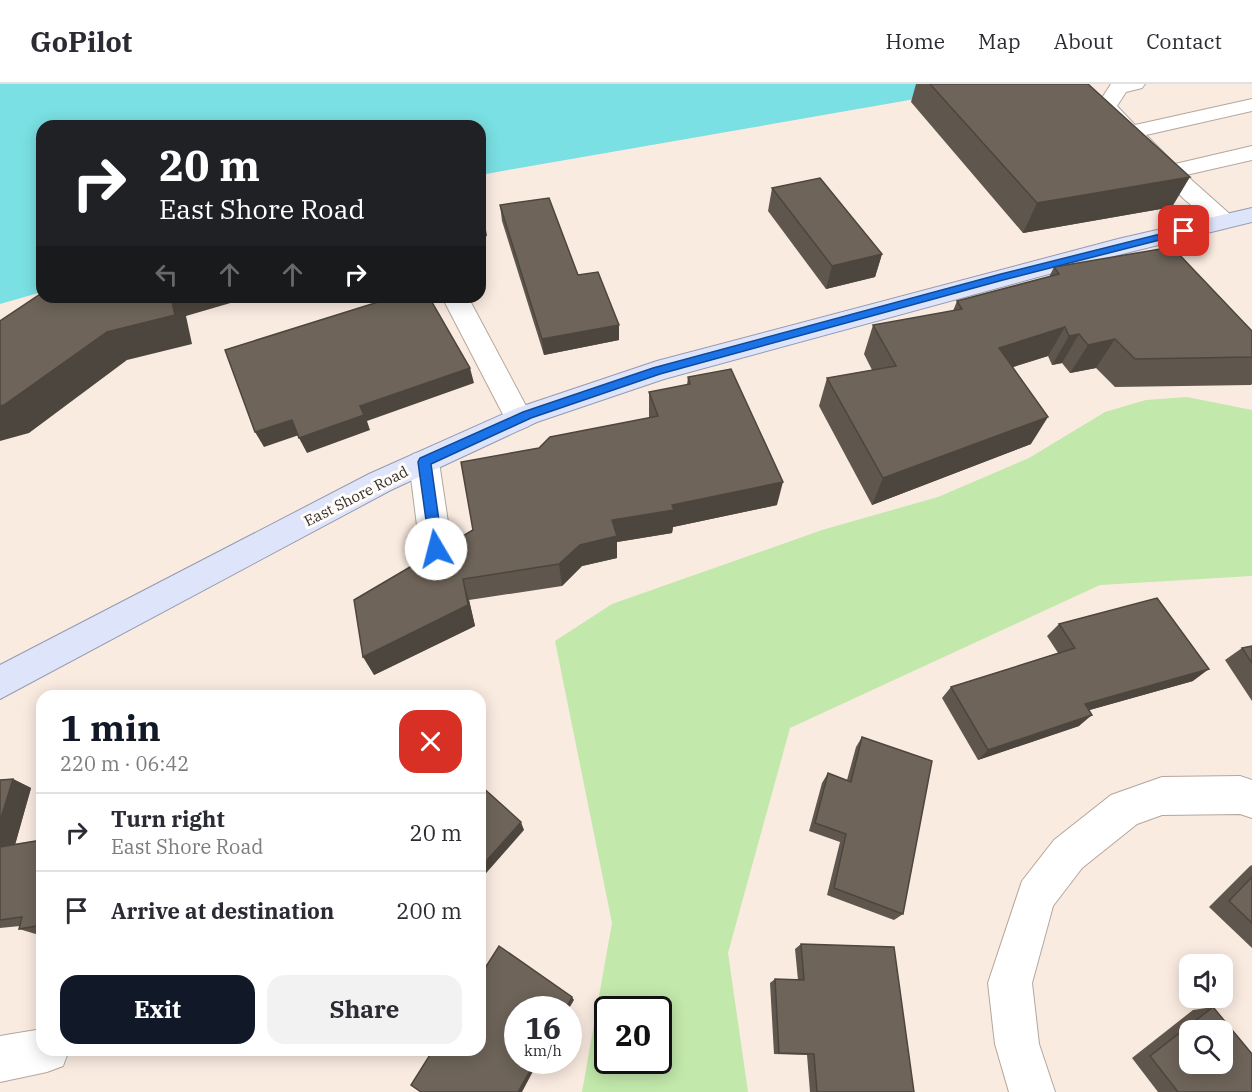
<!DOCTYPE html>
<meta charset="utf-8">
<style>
:root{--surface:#fff;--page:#f2f2f3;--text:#2b2b33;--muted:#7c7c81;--line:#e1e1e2;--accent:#111827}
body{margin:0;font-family:"IBM Plex Serif",serif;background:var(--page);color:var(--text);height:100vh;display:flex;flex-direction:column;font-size:22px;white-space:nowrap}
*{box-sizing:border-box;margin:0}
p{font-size:20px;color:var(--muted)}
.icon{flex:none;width:33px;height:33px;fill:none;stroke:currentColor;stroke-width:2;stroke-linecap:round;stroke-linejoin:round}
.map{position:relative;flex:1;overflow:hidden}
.drawer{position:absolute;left:36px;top:606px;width:450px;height:366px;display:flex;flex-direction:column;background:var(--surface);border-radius:18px;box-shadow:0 3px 15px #0003}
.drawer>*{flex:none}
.top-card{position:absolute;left:36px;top:36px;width:450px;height:183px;border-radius:18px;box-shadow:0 3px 15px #0003;background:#202124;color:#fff;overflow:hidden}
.buttons{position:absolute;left:1179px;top:870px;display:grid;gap:12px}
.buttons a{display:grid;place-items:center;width:54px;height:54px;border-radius:12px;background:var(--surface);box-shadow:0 3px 15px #0003;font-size:30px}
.speed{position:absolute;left:504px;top:912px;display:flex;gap:12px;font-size:30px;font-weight:700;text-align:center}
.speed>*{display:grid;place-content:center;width:78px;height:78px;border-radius:50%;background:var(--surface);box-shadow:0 3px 15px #0003;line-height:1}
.speed small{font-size:15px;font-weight:400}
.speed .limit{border:3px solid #111;border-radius:9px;background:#fff;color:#111}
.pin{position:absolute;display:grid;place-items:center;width:51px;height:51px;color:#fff;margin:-26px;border-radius:12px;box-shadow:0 3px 9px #0006}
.me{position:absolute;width:66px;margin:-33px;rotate:352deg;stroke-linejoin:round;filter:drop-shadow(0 0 4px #0008)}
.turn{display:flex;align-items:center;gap:21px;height:126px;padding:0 24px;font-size:27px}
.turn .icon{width:78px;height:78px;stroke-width:2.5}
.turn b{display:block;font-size:42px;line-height:51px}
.lanes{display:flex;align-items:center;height:57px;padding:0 24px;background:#0003;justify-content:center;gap:30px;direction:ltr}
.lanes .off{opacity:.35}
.round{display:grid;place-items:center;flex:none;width:63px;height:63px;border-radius:18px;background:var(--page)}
.headline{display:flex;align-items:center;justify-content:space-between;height:102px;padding:0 24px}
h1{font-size:36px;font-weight:800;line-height:45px;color:var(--accent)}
.cta{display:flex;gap:12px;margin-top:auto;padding:12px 24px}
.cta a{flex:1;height:69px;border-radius:18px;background:var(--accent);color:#fff;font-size:24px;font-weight:800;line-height:69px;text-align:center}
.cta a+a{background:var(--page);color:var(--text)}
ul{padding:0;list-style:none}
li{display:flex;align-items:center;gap:18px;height:78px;padding:0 24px;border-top:2px solid var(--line)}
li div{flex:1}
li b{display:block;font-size:22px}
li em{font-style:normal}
header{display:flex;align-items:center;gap:36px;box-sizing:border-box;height:84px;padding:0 30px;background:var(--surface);border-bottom:2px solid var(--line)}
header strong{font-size:28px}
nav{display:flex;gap:33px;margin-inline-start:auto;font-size:21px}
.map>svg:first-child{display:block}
</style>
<header>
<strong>GoPilot</strong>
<nav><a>Home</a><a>Map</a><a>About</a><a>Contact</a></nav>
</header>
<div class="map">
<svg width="1252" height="1008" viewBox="0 0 1252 1008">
<rect width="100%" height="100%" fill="#faebe1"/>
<path fill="#c2e8ab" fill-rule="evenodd" d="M 1187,313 L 1252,326 L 1252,492 L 1100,501 L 790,644 L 728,869 L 748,1008 L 582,1008 L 612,839 L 555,557 L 612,520 L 822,446 L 938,413 L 1029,374 L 1105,328 L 1146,316 ZM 608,926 L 658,926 L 658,976 L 608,976 Z"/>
<path fill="#7ae0e3" d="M 0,0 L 1001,0 L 480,91 L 480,42 L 42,42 L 42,208 L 0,220 Z"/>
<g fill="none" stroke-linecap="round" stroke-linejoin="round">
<g stroke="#b4a69c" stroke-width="2">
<g id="minor">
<path d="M 1111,0 L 1145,0 L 1142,4 L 1126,8 L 1117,22 L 1135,41 L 1252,15 L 1252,27 L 1146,51 L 1175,80 L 1252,62 L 1252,76 L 1186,91 L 1232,132 L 1236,137 L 1232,142 L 1224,144 L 1216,142 L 1184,115 L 1099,27 L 1096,23 Z"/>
<path d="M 442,213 L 468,213 L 533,335 L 529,342 L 519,346 L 509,342 Z"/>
<path d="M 424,367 L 435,370 L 439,378 L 452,465 L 447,474 L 436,478 L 425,474 L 420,465 L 409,378 L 413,370 Z"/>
<path d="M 1240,692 L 1252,696 L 1252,734 L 1240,730 L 1162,731 L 1137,740 L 1082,784 L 1053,822 L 1032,899 L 1039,960 L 1055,1008 L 1009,1008 L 995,960 L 988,899 L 1022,797 L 1054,756 L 1111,711 L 1162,693 Z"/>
<path d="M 42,945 L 42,966 L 69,966 L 63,982 L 47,988 L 0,998 L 0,952 Z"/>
</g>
</g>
<g stroke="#959ab0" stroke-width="2">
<path id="major" d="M 1252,124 L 1252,138 L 1122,170 L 664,295 L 537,338 L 391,406 L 0,615 L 0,581 L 369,390 L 517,324 L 657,277 L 1118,155 Z"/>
</g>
<use href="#minor" fill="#fff" fill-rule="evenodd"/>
<use href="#major" fill="#dee5fa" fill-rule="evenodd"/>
</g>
<g fill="#5f564d">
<path d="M 916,0 L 1088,0 L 1172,123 L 1023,149 L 911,18 Z"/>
<path d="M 772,104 L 882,170 L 875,193 L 826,205 L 768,127 Z"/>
<path d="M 500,121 L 578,191 L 619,256 L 544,271 L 502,137 Z"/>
<path d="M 1054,183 L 1252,247 L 1252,300 L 1251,301 L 1115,303 L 1096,284 L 1070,289 L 1062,279 L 1052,281 L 1048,272 L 1013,283 L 1031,360 L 872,421 L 819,322 L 827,294 L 872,286 L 864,270 L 873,241 L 953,227 L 957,217 L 1049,193 Z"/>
<path d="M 688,293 L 777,421 L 673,443 L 672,449 L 617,458 L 617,474 L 582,482 L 562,502 L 469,516 L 475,542 L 374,591 L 473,446 L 539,364 L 649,334 L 649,308 L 687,301 Z"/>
<path d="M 1059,540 L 1193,597 L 1089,626 L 1079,642 L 978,676 L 942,614 L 951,603 L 1058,569 L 1047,552 Z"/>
<path d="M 1252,562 L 1252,617 L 1225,576 L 1242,564 Z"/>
<path d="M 862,653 L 903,830 L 894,836 L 827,811 L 840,758 L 809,747 L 822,699 L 828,689 L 847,696 L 856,663 Z"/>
<path d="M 13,695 L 31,704 L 15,760 L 42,756 L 42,850 L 39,851 L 19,845 L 20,842 L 0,844 L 0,696 Z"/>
<path d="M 1252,781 L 1252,864 L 1209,823 L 1250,782 Z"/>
<path d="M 801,860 L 914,1008 L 810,1008 L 807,971 L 774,970 L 770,899 L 775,895 L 798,896 L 795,865 Z"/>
<path d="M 1213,923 L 1252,1008 L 1158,1008 L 1132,974 L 1193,926 Z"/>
</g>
<g fill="#4d463e">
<path d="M 1190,93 L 1172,123 L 1023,149 L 1037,119 Z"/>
<path d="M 482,122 L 487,152 L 480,154 L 480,123 Z"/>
<path d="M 882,170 L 875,193 L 826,205 L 832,182 Z"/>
<path d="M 171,213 L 251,213 L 186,232 L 192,260 L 127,276 L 29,349 L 0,357 L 0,322 L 107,248 Z"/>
<path d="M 258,213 L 273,213 L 260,217 Z"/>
<path d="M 619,241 L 619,256 L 544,271 L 542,255 Z"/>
<path d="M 1065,243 L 1048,272 L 984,292 L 999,264 Z"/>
<path d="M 1079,250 L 1062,279 L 1052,281 L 1069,252 Z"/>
<path d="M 1115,255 L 1096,284 L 1070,289 L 1088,261 Z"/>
<path d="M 470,284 L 474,299 L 367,337 L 370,346 L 307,369 L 299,354 L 360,322 Z"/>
<path d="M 1048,333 L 1031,360 L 872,421 L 883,394 Z"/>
<path d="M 292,336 L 299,351 L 264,363 L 255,348 Z"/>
<path d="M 783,398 L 777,421 L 673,443 L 672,449 L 617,458 L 617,474 L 582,482 L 562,502 L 559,480 L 580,461 L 612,436 L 672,421 Z"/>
<path d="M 463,495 L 469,516 L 475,542 L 374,591 L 363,573 Z"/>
<path d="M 1209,585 L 1193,597 L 1072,631 L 1085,620 Z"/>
<path d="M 1092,631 L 1079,642 L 978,676 L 988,666 Z"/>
<path d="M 13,695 L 31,704 L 12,772 L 0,767 L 0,737 Z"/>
<path d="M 521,738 L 524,746 L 480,796 L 480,784 Z"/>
<path d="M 572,913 L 574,916 L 568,926 L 565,926 Z"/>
<path d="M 536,976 L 539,976 L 522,1008 L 518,1008 Z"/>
</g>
<g fill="#6e6459" stroke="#4d463e" stroke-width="1.5" fill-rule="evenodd">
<path d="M 930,0 L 1088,0 L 1190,93 L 1037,119 Z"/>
<path d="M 820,94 L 882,170 L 832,182 L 772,104 Z"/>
<path d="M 549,114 L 578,191 L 598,188 L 619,241 L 542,255 L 500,121 Z"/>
<path d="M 1172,163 L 1252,247 L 1252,273 L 1135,275 L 1115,255 L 1088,261 L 1079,250 L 1069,252 L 1065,243 L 999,264 L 1048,333 L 883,394 L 827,294 L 896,282 L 873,241 L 962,225 L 957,217 L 1059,190 L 1054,183 Z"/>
<path d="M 42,209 L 42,213 L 171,213 L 175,231 L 107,248 L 4,321 L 0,322 L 0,237 Z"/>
<path d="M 394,213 L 429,213 L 470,284 L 360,322 L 364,331 L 299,354 L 292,336 L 255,348 L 225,266 Z"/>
<path d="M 731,285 L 783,398 L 672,421 L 674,426 L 612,436 L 617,452 L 580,461 L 559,480 L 463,495 L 468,521 L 363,573 L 354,516 L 473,446 L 461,378 L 539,364 L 550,353 L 658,332 L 649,308 L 690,300 L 688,293 Z"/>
<path d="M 1157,514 L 1209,585 L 1085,620 L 1092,631 L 988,666 L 951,603 L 1075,564 L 1059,540 Z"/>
<path d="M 1252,562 L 1252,579 L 1242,564 Z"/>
<path d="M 862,653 L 932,677 L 903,830 L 834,804 L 846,750 L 815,739 L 828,689 L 851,698 Z"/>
<path d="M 13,695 L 0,737 L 0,696 Z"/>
<path d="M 480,701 L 521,738 L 480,784 Z"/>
<path d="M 42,756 L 42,841 L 19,845 L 22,833 L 0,836 L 0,763 Z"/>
<path d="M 1252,793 L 1252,839 L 1229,817 Z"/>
<path d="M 801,860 L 894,863 L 914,1008 L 817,1008 L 814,970 L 779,969 L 775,895 L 804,896 Z"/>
<path d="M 499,862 L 572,913 L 565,926 L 518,926 L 518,976 L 536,976 L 518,1008 L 421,1008 L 411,1001 L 433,966 L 480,966 L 480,892 Z"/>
<path d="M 1213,923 L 1252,970 L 1252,1008 L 1178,1008 L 1150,972 ZM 1190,946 L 1222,946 L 1222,980 L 1190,980 Z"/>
</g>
<path fill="#1a73e8" stroke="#114b97" stroke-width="1.5" d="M 1184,144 L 1189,147 L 1187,149 L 1003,196 L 660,290 L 531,334 L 431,380 L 443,465 L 436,470 L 430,465 L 418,378 L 420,374 L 523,328 L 653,284 L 1001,190 Z"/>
<g text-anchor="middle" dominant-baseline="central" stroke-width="6" stroke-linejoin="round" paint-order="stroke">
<g font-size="15" fill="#36302c" stroke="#fefbf9">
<text transform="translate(356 412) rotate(-27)">East Shore Road</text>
</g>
</g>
</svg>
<div class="buttons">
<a><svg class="icon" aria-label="sound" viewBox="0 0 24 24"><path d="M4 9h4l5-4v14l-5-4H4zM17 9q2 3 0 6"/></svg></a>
<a><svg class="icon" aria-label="search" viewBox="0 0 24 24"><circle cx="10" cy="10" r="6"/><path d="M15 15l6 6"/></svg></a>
</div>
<div class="speed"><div>16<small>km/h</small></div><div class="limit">20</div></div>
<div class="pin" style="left:1184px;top:147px;background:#d93025"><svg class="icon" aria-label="arrive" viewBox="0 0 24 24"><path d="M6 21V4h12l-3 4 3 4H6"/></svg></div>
<svg class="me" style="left:436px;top:465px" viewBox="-20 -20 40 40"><circle r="19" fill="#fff"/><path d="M0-13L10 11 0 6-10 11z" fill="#1a73e8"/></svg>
<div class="top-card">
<div class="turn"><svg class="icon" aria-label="right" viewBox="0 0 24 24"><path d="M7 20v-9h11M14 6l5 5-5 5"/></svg><div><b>20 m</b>East Shore Road</div></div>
<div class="lanes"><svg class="icon off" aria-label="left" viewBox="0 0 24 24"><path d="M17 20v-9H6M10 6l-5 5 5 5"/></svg><svg class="icon off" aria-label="ahead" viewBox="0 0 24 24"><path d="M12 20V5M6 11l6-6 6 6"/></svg><svg class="icon off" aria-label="ahead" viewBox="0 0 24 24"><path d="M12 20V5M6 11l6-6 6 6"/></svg><svg class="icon" aria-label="right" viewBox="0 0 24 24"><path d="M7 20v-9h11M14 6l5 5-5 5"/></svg></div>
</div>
<section class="drawer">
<div class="headline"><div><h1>1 min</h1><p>220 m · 06:42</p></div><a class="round" style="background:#d93025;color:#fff"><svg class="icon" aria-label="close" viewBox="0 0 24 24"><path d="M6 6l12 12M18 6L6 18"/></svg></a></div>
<ul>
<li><svg class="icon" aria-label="right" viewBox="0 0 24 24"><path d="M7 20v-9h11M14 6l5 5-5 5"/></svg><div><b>Turn right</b><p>East Shore Road</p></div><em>20 m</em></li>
<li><svg class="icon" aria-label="arrive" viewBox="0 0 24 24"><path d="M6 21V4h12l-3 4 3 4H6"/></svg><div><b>Arrive at destination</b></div><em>200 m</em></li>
</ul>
<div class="cta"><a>Exit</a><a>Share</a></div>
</section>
</div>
